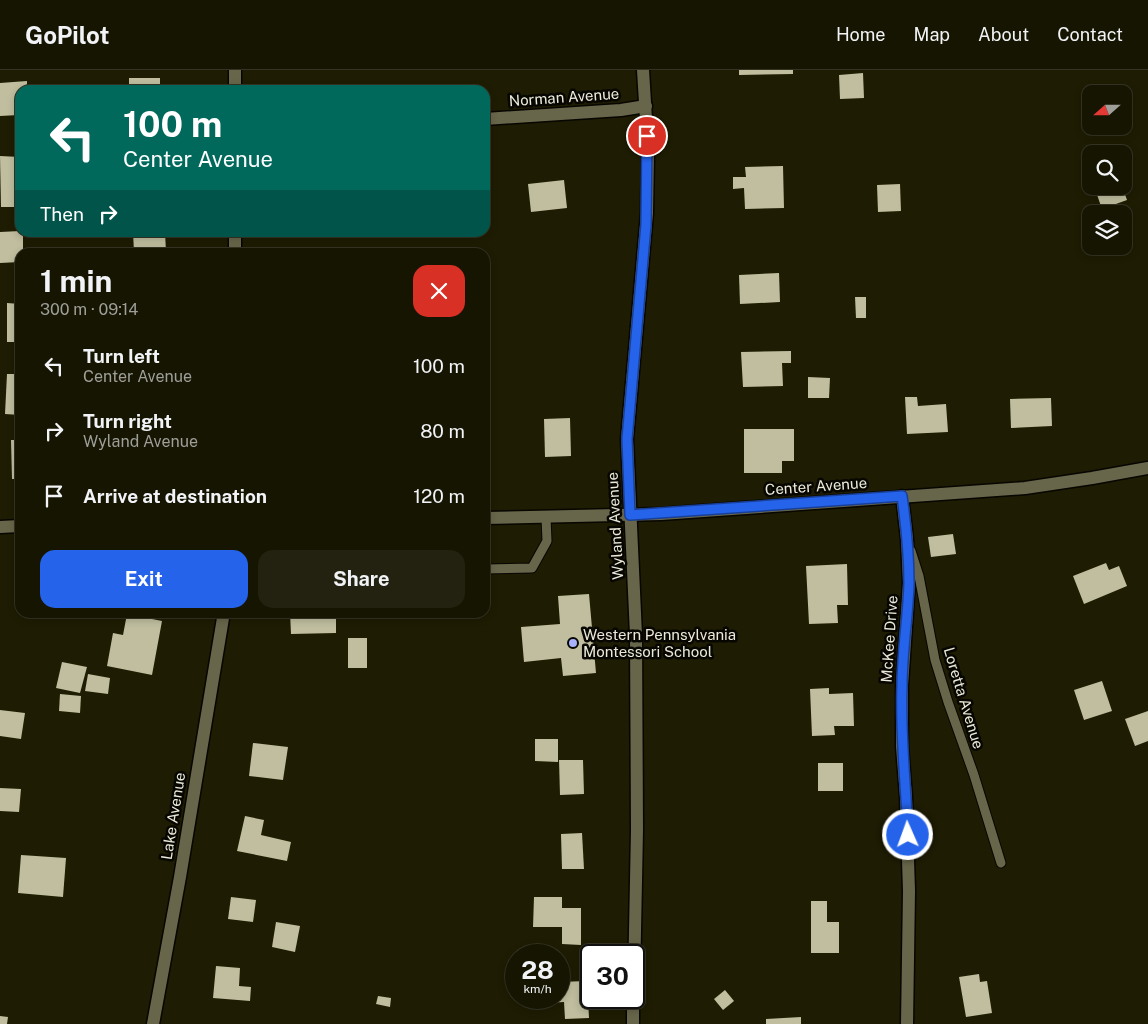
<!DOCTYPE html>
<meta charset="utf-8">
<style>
:root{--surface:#161502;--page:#232211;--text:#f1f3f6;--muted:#9e9f99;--line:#353424;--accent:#2563eb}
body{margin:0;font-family:"Public Sans",sans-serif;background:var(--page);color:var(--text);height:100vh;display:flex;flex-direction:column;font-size:19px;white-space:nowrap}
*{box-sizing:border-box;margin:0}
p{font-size:16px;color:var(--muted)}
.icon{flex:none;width:28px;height:28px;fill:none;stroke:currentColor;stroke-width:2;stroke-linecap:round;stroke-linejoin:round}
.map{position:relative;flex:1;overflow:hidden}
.drawer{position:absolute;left:15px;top:178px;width:475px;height:370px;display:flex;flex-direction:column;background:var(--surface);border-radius:15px;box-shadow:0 2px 8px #0003,0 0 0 1px var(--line)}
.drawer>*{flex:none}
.banner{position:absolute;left:15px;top:15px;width:475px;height:152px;border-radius:15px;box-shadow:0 2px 8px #0003,0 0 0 1px var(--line);background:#00695c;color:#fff;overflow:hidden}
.needle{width:32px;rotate:249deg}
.fabs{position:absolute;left:1082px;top:15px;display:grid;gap:10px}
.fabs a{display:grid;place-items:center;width:50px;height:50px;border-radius:10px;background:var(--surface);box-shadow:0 2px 8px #0003,0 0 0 1px var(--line);font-size:25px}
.speed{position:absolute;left:505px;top:874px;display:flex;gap:10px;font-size:25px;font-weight:700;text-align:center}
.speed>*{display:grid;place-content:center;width:65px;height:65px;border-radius:50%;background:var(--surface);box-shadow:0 2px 8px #0003,0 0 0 1px var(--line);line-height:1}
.speed small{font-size:12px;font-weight:400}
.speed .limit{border:2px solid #111;border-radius:8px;background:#fff;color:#111}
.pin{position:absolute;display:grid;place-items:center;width:42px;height:42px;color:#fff;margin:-21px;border:2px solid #fff;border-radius:50%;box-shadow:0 1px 5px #0007}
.me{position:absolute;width:55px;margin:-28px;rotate:358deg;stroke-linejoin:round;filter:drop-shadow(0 0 4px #0008)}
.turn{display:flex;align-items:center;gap:18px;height:105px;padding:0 25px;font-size:22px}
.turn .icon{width:65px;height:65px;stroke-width:2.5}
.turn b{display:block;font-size:35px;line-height:42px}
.then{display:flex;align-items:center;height:48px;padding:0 25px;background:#0003;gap:10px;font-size:19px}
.round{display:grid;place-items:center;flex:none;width:52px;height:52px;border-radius:15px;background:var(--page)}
.summary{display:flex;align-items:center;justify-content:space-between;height:85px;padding:0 25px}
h1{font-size:30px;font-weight:700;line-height:38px}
.primary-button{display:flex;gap:10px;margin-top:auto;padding:10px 25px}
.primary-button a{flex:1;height:58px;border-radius:15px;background:var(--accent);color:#fff;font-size:20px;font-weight:700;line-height:58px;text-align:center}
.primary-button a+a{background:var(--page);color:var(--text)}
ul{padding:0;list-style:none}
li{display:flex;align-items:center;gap:15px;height:65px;padding:0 25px}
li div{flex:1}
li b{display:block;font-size:19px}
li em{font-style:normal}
header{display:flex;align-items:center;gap:30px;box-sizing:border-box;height:70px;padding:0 25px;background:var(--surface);border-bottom:1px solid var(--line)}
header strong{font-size:24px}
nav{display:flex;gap:28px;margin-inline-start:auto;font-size:18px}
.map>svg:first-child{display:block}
</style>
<header>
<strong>GoPilot</strong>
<nav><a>Home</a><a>Map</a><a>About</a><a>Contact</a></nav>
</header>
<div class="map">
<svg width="1148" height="954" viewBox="0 0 1148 954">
<rect width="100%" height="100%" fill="#1e1c02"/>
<g fill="#c0be9f">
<path d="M 739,0 L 793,0 L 793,4 L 739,5 Z"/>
<path d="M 863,3 L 864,28 L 840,29 L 839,5 Z"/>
<rect x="129" y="8" width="31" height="12"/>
<path d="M 27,11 L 27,20 L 20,20 L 20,28 L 18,28 L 19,45 L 0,46 L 0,13 Z"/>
<path d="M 0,86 L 20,87 L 20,137 L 1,137 Z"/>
<path d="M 783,96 L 784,138 L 745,139 L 744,118 L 733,119 L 733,107 L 746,107 L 745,97 Z"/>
<path d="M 564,110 L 567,138 L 531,142 L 528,114 Z"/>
<path d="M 900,114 L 901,141 L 878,142 L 877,115 Z"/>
<path d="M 1094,116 L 1122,116 L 1127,130 L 1102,139 Z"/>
<path d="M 20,161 L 23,162 L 23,182 L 20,182 L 20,192 L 0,193 L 0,162 Z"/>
<path d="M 133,162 L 165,162 L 166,182 L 134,182 Z"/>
<path d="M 779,203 L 780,232 L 740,234 L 739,205 Z"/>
<path d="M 855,227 L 866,227 L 866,248 L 856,248 Z"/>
<path d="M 7,233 L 20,234 L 20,272 L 7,272 Z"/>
<path d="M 791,281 L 791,293 L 782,293 L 783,316 L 743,317 L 741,282 Z"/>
<path d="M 7,304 L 20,304 L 20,345 L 5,344 Z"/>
<path d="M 808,307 L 830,308 L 829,328 L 808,328 Z"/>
<path d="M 905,327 L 917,327 L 918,336 L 946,334 L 948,362 L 907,364 Z"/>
<path d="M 1051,328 L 1052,356 L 1011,358 L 1010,329 Z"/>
<path d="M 570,348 L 571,386 L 545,387 L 544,349 Z"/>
<path d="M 744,359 L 794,359 L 794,391 L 782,391 L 782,403 L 744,403 Z"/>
<path d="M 11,370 L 20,370 L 20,409 L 12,409 Z"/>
<path d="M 953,464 L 956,484 L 931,487 L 928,467 Z"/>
<path d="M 1106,493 L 1109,500 L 1119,496 L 1127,516 L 1084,534 L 1073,506 Z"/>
<path d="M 847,494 L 848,535 L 837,535 L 838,553 L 809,554 L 806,496 Z"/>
<path d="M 589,524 L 596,603 L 563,606 L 561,588 L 524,592 L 521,557 L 560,554 L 558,526 Z"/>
<path d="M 290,542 L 336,542 L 336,563 L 291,564 Z"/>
<path d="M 127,544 L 162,551 L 152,605 L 107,596 L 113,563 L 123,565 Z"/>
<rect x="348" y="568" width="19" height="30"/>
<path d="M 62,592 L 87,597 L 80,623 L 56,618 Z"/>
<path d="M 88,604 L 110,608 L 108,624 L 85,621 Z"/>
<path d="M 1102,611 L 1112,641 L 1084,650 L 1074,620 Z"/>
<path d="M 829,618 L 829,624 L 853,623 L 854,656 L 834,656 L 835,665 L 812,666 L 810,619 Z"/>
<path d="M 60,624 L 81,626 L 80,643 L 59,641 Z"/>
<path d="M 0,640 L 25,643 L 21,669 L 0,666 Z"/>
<path d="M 1148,641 L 1148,671 L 1135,676 L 1125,649 Z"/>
<path d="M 535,669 L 558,669 L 558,692 L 535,691 Z"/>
<path d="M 253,673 L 288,677 L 283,710 L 249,706 Z"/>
<path d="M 559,690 L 583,690 L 584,724 L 560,725 Z"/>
<rect x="818" y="693" width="25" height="28"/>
<path d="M 0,718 L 21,719 L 19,742 L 0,741 Z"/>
<path d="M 245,746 L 264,750 L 261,765 L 291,772 L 287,791 L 237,781 Z"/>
<path d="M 582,763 L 584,799 L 562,799 L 561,764 Z"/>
<path d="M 21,785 L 66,788 L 63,827 L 18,823 Z"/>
<path d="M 231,827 L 256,830 L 253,852 L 228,849 Z"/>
<path d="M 534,827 L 562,827 L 562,838 L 581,838 L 581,875 L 562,874 L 562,857 L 533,857 Z"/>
<path d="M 811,831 L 827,831 L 827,852 L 839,852 L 839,883 L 811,883 Z"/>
<path d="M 276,852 L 300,856 L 295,882 L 272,877 Z"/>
<path d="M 216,896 L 240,898 L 239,916 L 251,917 L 250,931 L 213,928 Z"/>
<path d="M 979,904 L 980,912 L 987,911 L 992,943 L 966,947 L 959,907 Z"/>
<path d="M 587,911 L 589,948 L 565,949 L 564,932 L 547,933 L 547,928 L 559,928 L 559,912 Z"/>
<path d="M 725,920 L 734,931 L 723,940 L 714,929 Z"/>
<path d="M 378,926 L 391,928 L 390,937 L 376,934 Z"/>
<path d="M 0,946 L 8,947 L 7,954 L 0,954 Z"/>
<path d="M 801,947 L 801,954 L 766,954 L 766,949 Z"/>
</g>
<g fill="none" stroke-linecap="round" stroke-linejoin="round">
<g stroke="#080600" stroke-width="11">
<g id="lane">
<path d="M 911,481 L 919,506 L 935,590 L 948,632 L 974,705 L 1001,793"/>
<path d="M 485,499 L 532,498 L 547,471 L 546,447"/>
</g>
</g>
<g stroke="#080600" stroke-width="15">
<g id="street">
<path d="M 235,20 L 235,0"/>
<path d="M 485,49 L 621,40 L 646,36"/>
<path d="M 235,162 L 235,182"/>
<path d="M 902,426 L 907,469 L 909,513 L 902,615 L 902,676 L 906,727 L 909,821 L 907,954"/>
<path d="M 485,448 L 661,444 L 1025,418 L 1092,408 L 1148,398"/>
<path d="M 0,457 L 20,456"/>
<path d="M 634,911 L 637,760 L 636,565 L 627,369 L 647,143 L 648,82 L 643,0"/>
<path d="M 153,954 L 180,807 L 224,542"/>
<path d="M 633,954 L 633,928"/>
</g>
</g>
<use href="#lane" stroke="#68664a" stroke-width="9"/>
<use href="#street" stroke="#68664a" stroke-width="12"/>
</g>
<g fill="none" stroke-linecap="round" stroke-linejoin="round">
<g stroke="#184099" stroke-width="12">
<path id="route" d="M 647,66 L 646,155 L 627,369 L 630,445 L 902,426 C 906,455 909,484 909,513 C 908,548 902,582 902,616 C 900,666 906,715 908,765"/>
</g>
<use href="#route" stroke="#2563eb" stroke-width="9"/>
</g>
<circle fill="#a7b1fc" stroke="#070601" stroke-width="2" cx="573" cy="573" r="5"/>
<g text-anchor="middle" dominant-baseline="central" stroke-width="5" stroke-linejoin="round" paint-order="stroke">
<g font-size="15" fill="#ebeada" stroke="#070601">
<text transform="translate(564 27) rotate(-4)">Norman Avenue</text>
<text transform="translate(816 416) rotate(-4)">Center Avenue</text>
<text transform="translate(615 456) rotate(-93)">Wyland Avenue</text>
<text transform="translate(889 569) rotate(-86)">McKee Drive</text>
<text transform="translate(964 628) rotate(73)">Loretta Avenue</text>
<text transform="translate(173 746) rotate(-81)">Lake Avenue</text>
</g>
<g font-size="15" fill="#ebeada" stroke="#070601" text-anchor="start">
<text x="583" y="564">Western Pennsylvania<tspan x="583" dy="17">Montessori School</tspan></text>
</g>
</g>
</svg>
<div class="fabs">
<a><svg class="needle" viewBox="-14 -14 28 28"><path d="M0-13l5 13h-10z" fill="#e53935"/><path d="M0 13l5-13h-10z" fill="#9e9f99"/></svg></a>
<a><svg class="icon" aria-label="search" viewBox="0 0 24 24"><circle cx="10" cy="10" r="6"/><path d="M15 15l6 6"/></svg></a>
<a><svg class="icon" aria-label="layers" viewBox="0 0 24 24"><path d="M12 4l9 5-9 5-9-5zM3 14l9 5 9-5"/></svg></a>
</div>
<div class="speed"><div>28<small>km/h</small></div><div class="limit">30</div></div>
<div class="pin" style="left:647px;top:66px;background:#d93025"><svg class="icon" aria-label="arrive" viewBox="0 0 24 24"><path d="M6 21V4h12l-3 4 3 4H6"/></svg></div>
<svg class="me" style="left:908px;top:765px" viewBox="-20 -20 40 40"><circle r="17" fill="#2563eb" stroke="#fff" stroke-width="3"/><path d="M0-11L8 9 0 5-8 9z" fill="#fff"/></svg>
<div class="banner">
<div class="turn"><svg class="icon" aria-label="left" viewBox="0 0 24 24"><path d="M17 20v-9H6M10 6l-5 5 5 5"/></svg><div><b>100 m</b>Center Avenue</div></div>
<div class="then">Then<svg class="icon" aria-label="right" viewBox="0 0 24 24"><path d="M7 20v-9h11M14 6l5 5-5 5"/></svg></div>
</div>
<section class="drawer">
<div class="summary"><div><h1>1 min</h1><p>300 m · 09:14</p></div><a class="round" style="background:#d93025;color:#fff"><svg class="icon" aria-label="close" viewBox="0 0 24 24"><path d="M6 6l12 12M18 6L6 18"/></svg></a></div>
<ul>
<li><svg class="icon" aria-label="left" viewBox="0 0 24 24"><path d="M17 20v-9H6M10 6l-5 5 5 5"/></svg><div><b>Turn left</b><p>Center Avenue</p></div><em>100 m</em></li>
<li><svg class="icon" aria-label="right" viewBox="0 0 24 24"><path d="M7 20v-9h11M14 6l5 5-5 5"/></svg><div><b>Turn right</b><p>Wyland Avenue</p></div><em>80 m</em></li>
<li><svg class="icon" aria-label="arrive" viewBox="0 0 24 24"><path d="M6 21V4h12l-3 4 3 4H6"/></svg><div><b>Arrive at destination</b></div><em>120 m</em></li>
</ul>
<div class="primary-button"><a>Exit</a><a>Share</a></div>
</section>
</div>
